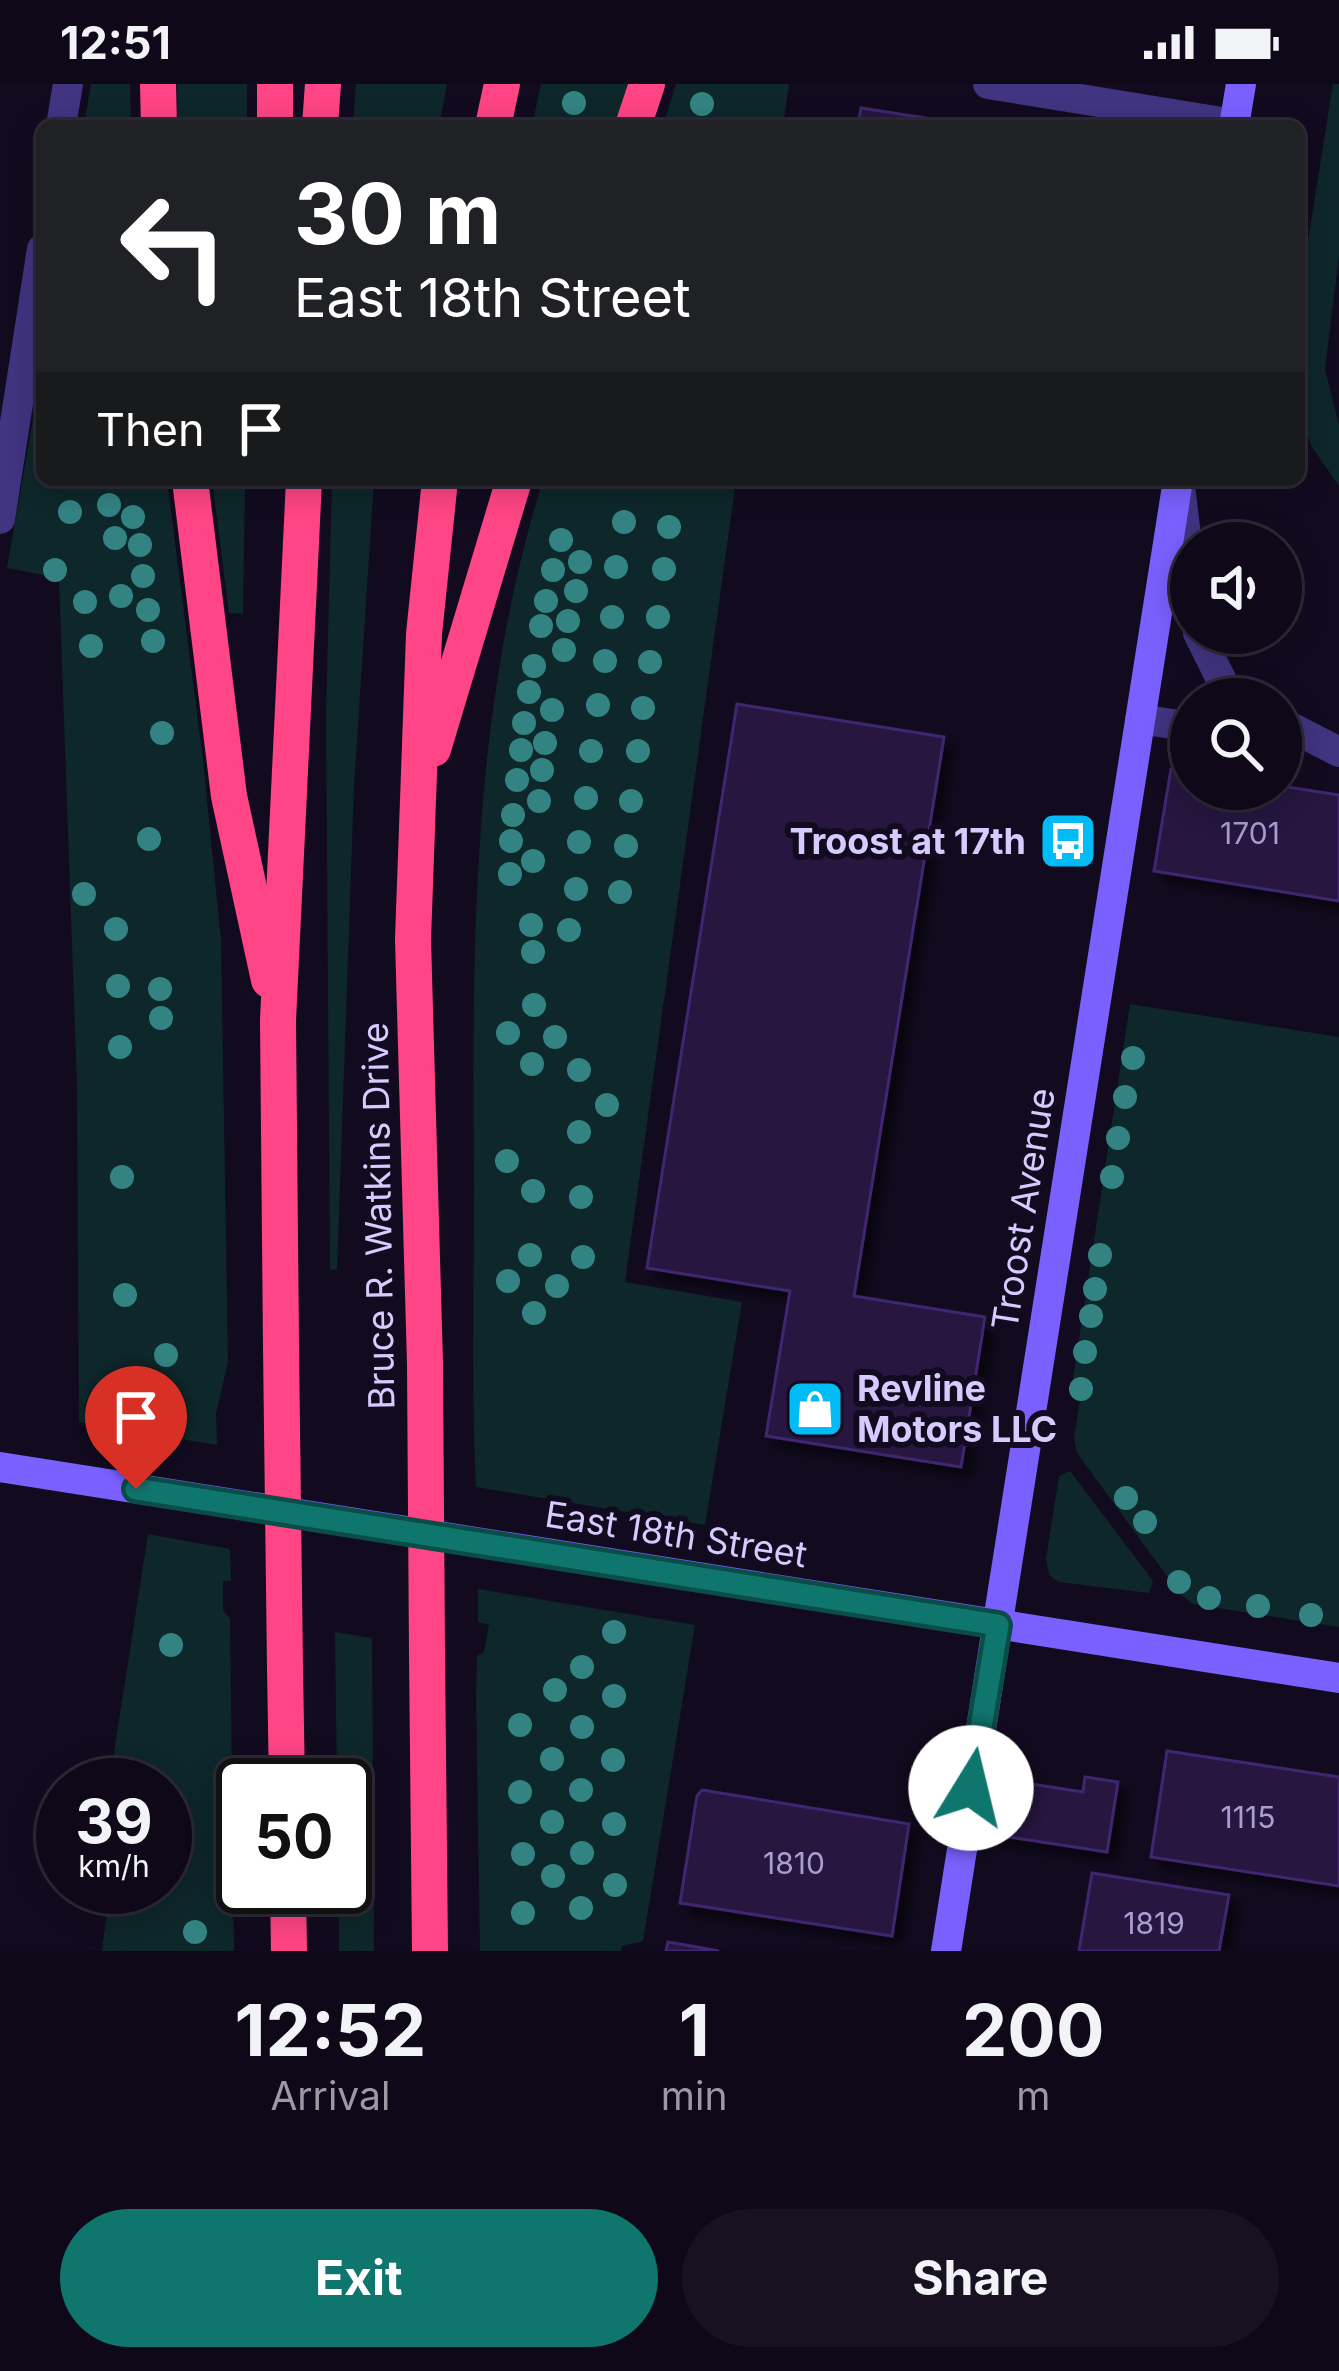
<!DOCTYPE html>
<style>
:root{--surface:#0e0818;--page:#171121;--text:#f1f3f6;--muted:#9b9aa2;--line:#2e2937;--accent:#0f766e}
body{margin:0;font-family:Inter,sans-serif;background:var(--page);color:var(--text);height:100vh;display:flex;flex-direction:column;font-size:45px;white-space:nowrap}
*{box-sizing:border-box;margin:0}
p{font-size:39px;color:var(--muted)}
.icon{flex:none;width:66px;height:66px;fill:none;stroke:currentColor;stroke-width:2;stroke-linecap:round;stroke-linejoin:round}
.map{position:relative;height:1867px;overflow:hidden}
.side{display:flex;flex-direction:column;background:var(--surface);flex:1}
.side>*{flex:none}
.banner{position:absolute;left:36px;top:36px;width:1269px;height:366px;border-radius:18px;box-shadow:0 6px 30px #0003,0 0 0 3px var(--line);background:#202124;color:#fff;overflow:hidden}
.tools{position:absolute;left:1170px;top:438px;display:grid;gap:24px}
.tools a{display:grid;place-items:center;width:132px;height:132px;border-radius:50%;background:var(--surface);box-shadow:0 6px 30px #0003,0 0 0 3px var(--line);font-size:60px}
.speed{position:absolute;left:36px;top:1674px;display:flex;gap:24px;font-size:60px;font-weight:700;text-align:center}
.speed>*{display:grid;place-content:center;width:156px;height:156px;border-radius:50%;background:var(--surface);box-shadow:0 6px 30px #0003,0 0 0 3px var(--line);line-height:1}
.speed small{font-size:30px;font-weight:400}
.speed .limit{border:6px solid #111;border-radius:18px;background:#fff;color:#111}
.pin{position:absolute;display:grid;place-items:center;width:102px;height:102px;color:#fff;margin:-123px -51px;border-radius:50% 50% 50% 0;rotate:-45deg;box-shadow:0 0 12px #0007}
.pin .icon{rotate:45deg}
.me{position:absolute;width:132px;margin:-66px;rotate:9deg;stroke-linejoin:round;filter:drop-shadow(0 0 9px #0008)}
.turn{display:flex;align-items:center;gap:42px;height:252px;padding:0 60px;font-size:54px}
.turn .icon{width:156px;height:156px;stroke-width:2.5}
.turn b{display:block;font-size:84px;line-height:102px}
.then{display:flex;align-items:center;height:114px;padding:0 60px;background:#0003;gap:24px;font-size:45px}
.eta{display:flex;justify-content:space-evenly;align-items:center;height:204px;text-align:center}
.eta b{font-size:72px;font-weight:700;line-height:84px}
.primary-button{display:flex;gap:24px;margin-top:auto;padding:24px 60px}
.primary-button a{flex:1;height:138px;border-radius:72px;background:var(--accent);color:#fff;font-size:48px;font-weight:700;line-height:138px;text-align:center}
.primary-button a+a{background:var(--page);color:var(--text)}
.status{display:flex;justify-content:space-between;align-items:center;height:84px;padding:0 60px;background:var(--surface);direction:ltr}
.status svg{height:33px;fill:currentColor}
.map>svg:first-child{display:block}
</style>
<div class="status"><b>12:51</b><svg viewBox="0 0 49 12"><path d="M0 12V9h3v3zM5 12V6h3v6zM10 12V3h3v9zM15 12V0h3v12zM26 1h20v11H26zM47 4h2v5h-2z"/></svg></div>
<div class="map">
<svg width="1339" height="1867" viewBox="0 0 1339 1867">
<defs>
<filter id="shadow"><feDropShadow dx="9" dy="9" stdDeviation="6" flood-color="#0009"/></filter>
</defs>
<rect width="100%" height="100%" fill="#120b20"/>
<g fill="#0e272a">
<path d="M 91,0 L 130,0 L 131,42 L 84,42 Z"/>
<path d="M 177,0 L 247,0 L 247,42 L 178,42 Z"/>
<path d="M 356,0 L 447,0 L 439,42 L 353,42 Z"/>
<path d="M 541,0 L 628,0 L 616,42 L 532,42 Z"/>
<path d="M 676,0 L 789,0 L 783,42 L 663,42 Z"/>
<path d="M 1333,0 L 1339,0 L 1339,172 L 1325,285 L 1339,341 L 1339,402 L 1312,363 L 1299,328 L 1299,213 Z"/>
<path d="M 42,284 L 42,396 L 167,396 L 203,676 L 221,856 L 228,1278 L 216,1330 L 217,1361 L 79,1338 L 77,1001 L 59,494 L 7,484 Z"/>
<path d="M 212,396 L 245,396 L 243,530 L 229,529 Z"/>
<path d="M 332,396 L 374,396 L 354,702 L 337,1185 L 330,1186 L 326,631 Z"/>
<path d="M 543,396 L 736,396 L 625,1198 L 742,1218 L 705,1441 L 476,1403 C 471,1303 474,1202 474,1102 C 472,864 471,626 543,396 Z"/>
<path d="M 1130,920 L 1339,953 L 1339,1543 L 1193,1520 L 1180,1510 L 1077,1369 L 1074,1354 L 1081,1310 L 1071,1308 Z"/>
<path d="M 1070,1387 L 1153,1497 L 1149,1509 L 1059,1498 L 1049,1491 L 1046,1475 L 1059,1392 Z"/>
<path d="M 148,1450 L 230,1465 L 231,1497 L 223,1497 L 223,1526 L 230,1535 L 234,1867 L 102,1867 L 110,1803 L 165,1803 L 165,1701 L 109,1701 Z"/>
<path d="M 478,1505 L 695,1541 L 643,1857 L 622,1862 L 621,1867 L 480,1867 L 476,1609 L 477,1572 L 484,1568 L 489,1541 L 478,1538 Z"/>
<path d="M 335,1548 L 372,1554 L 374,1867 L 339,1867 L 339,1803 L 345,1803 L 345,1701 L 337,1701 Z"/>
</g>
<g fill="#251641" stroke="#3f276f" stroke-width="3" filter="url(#shadow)">
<path d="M 861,24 L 977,42 L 858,42 Z"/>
<path d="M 737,620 L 944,653 L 854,1212 L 985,1233 L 961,1383 L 766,1352 L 790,1207 L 647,1184 Z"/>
<path d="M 1171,685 L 1191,688 L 1191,705 L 1281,702 L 1339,711 L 1339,817 L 1154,787 Z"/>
<path d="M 1167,1667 L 1339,1693 L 1339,1802 L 1151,1773 Z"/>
<path d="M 1085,1693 L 1118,1698 L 1107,1768 L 996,1751 L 1005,1696 L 1083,1708 Z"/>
<path d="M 702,1706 L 909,1740 L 892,1852 L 680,1819 L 697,1712 Z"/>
<path d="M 1092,1789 L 1229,1811 L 1219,1867 L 1079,1867 Z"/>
<path d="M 668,1858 L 719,1867 L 666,1867 Z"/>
</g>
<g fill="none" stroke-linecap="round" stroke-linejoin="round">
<g stroke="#413481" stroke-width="30">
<path d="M 988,0 L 1234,40"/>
<path d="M 61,42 L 68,0"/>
<path d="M 1181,410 L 1191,494"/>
<path d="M 0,435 L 42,165"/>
<path d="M 1198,549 L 1225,603 L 1243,615"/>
<path d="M 1140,635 L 1191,643"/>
<path d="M 1281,638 L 1339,668"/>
</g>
<g stroke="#7a61ff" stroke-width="30">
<path d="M 1234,42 L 1241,0"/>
<path d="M 0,1383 L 1339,1594"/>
<path d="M 946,1867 L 1178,396"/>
</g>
<g stroke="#ff4585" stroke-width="36">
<path d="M 158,0 L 159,42"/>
<path d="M 275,42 L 275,0"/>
<path d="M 320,42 L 323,0"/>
<path d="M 493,42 L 502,0"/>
<path d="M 633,42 L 647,0"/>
<path d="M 190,396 L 229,712 L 269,896"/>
<path d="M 433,665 L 514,396"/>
<path d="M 281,1263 L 278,936 L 304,396"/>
<path d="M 425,1280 L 413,855 L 424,550 L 440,396"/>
<path d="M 427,1570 L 430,1867"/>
<path d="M 285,1584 L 287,1701"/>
<path d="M 288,1803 L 289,1867"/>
</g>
<g stroke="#ff4585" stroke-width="36">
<path d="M 281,1263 L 285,1584"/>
<path d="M 425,1280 L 427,1570"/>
</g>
</g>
<g fill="#348383">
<circle cx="574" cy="19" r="12"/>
<circle cx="702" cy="20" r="12"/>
<circle cx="109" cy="421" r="12"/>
<circle cx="70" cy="428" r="12"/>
<circle cx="133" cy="433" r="12"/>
<circle cx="624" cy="438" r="12"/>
<circle cx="669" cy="443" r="12"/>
<circle cx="115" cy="454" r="12"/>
<circle cx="561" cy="456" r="12"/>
<circle cx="140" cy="461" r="12"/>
<circle cx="580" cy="478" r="12"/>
<circle cx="616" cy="483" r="12"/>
<circle cx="664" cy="485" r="12"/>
<circle cx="55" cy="486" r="12"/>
<circle cx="553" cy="486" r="12"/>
<circle cx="143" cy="492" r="12"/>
<circle cx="576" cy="507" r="12"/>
<circle cx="121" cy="512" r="12"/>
<circle cx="546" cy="517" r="12"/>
<circle cx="85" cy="518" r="12"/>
<circle cx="148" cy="526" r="12"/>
<circle cx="612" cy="533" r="12"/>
<circle cx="658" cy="533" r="12"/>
<circle cx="568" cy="537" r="12"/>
<circle cx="541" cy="542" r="12"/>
<circle cx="153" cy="557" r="12"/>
<circle cx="91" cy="562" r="12"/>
<circle cx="564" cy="566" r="12"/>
<circle cx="605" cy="577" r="12"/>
<circle cx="650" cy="578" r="12"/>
<circle cx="534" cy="582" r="12"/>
<circle cx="529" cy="608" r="12"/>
<circle cx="598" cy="621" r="12"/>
<circle cx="643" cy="624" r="12"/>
<circle cx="552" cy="626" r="12"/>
<circle cx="524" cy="639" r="12"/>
<circle cx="162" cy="649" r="12"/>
<circle cx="545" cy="659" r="12"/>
<circle cx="521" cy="666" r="12"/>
<circle cx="591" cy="667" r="12"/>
<circle cx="638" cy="667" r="12"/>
<circle cx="542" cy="686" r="12"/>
<circle cx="517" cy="696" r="12"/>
<circle cx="586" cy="714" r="12"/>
<circle cx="539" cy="717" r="12"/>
<circle cx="631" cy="717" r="12"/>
<circle cx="513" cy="731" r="12"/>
<circle cx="149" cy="755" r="12"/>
<circle cx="511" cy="757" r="12"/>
<circle cx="579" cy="758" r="12"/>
<circle cx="626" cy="762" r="12"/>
<circle cx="533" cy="777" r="12"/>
<circle cx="510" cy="790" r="12"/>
<circle cx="576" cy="805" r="12"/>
<circle cx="620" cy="808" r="12"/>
<circle cx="84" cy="810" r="12"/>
<circle cx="531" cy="841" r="12"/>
<circle cx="116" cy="845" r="12"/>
<circle cx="569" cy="846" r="12"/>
<circle cx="533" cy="868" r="12"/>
<circle cx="118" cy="902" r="12"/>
<circle cx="160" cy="905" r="12"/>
<circle cx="534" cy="921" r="12"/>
<circle cx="161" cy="934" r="12"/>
<circle cx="508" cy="949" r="12"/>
<circle cx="555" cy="953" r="12"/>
<circle cx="120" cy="963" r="12"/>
<circle cx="1133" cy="974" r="12"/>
<circle cx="532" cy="980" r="12"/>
<circle cx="579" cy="986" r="12"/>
<circle cx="1125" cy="1013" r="12"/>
<circle cx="607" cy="1021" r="12"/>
<circle cx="579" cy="1048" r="12"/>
<circle cx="1118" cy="1054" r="12"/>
<circle cx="507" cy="1077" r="12"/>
<circle cx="122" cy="1093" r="12"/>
<circle cx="1112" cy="1093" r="12"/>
<circle cx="533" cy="1107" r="12"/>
<circle cx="581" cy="1113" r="12"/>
<circle cx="530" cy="1171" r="12"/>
<circle cx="1100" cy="1171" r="12"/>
<circle cx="583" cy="1173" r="12"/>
<circle cx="508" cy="1197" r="12"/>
<circle cx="557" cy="1202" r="12"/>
<circle cx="1095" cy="1205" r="12"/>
<circle cx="125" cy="1211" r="12"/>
<circle cx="534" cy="1229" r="12"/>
<circle cx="1091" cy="1232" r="12"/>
<circle cx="1085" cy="1268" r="12"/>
<circle cx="166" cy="1271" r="12"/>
<circle cx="1081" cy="1305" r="12"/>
<circle cx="1126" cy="1414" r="12"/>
<circle cx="1145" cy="1438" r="12"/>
<circle cx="1179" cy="1498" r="12"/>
<circle cx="1209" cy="1514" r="12"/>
<circle cx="1258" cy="1522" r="12"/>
<circle cx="1311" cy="1531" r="12"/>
<circle cx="614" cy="1548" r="12"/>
<circle cx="171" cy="1561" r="12"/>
<circle cx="582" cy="1583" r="12"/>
<circle cx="555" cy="1606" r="12"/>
<circle cx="614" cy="1612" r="12"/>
<circle cx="520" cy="1641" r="12"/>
<circle cx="582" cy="1643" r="12"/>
<circle cx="552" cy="1675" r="12"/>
<circle cx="613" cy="1676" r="12"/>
<circle cx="581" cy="1706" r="12"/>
<circle cx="520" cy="1708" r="12"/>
<circle cx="552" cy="1738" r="12"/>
<circle cx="614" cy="1740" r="12"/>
<circle cx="582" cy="1769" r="12"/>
<circle cx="523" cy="1770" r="12"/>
<circle cx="553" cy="1792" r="12"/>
<circle cx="615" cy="1801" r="12"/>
<circle cx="581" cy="1824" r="12"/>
<circle cx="523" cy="1829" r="12"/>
<circle cx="195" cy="1848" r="12"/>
</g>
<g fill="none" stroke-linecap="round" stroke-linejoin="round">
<g stroke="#0a4d48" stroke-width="30">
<path id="route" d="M 136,1405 L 998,1541 L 971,1704"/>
</g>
<use href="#route" stroke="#0f766e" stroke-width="21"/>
</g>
<defs>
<g id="bus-square" transform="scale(3)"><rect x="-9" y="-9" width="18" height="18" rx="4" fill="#00bbf5" stroke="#120b20"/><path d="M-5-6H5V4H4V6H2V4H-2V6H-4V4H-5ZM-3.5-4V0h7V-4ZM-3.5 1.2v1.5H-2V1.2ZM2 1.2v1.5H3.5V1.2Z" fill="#fff"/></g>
<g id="shop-square" transform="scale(3)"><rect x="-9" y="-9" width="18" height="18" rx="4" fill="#00bbf5" stroke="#120b20"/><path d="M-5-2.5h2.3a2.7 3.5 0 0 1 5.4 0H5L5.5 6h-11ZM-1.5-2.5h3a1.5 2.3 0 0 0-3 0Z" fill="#fff"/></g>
</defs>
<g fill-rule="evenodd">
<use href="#bus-square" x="1068" y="757"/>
<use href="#shop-square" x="815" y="1325"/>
</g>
<g text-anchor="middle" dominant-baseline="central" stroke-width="12" stroke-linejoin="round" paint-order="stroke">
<g font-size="30" fill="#aa9dd0">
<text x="1250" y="749">1701</text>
<text x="1248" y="1733">1115</text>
<text x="794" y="1779">1810</text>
<text x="1154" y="1839">1819</text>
</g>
<g font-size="36" font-weight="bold" fill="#d7caff" stroke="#120b20" text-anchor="end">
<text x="1026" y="757">Troost at 17th</text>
<text x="857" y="1304" text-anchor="start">Revline<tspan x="857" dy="41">Motors LLC</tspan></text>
</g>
<g font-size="36" fill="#d7caff" stroke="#120b20">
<text transform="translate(1023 1125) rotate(-81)">Troost Avenue</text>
<text transform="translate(378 1132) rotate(-91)">Bruce R. Watkins Drive</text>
<text transform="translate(676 1450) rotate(9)">East 18th Street</text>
</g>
</g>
</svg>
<div class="tools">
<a><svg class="icon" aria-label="sound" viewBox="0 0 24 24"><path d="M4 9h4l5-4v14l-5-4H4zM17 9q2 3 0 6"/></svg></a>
<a><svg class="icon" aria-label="search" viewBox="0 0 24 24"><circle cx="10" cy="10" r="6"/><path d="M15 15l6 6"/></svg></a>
</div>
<div class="speed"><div>39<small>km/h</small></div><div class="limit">50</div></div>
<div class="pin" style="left:136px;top:1405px;background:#d93025"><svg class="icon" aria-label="arrive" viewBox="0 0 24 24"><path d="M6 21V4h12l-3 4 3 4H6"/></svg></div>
<svg class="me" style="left:971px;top:1704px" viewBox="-20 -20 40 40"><circle r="19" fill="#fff"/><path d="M0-13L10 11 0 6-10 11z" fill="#0f766e"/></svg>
<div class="banner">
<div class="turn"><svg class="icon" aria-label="left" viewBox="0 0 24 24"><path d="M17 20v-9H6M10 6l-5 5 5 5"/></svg><div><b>30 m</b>East 18th Street</div></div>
<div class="then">Then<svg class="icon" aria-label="arrive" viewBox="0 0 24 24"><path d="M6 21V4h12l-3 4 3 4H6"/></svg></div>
</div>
</div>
<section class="side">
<div class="eta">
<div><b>12:52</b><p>Arrival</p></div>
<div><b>1</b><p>min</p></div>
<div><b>200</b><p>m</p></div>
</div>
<div class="primary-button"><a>Exit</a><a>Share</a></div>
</section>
